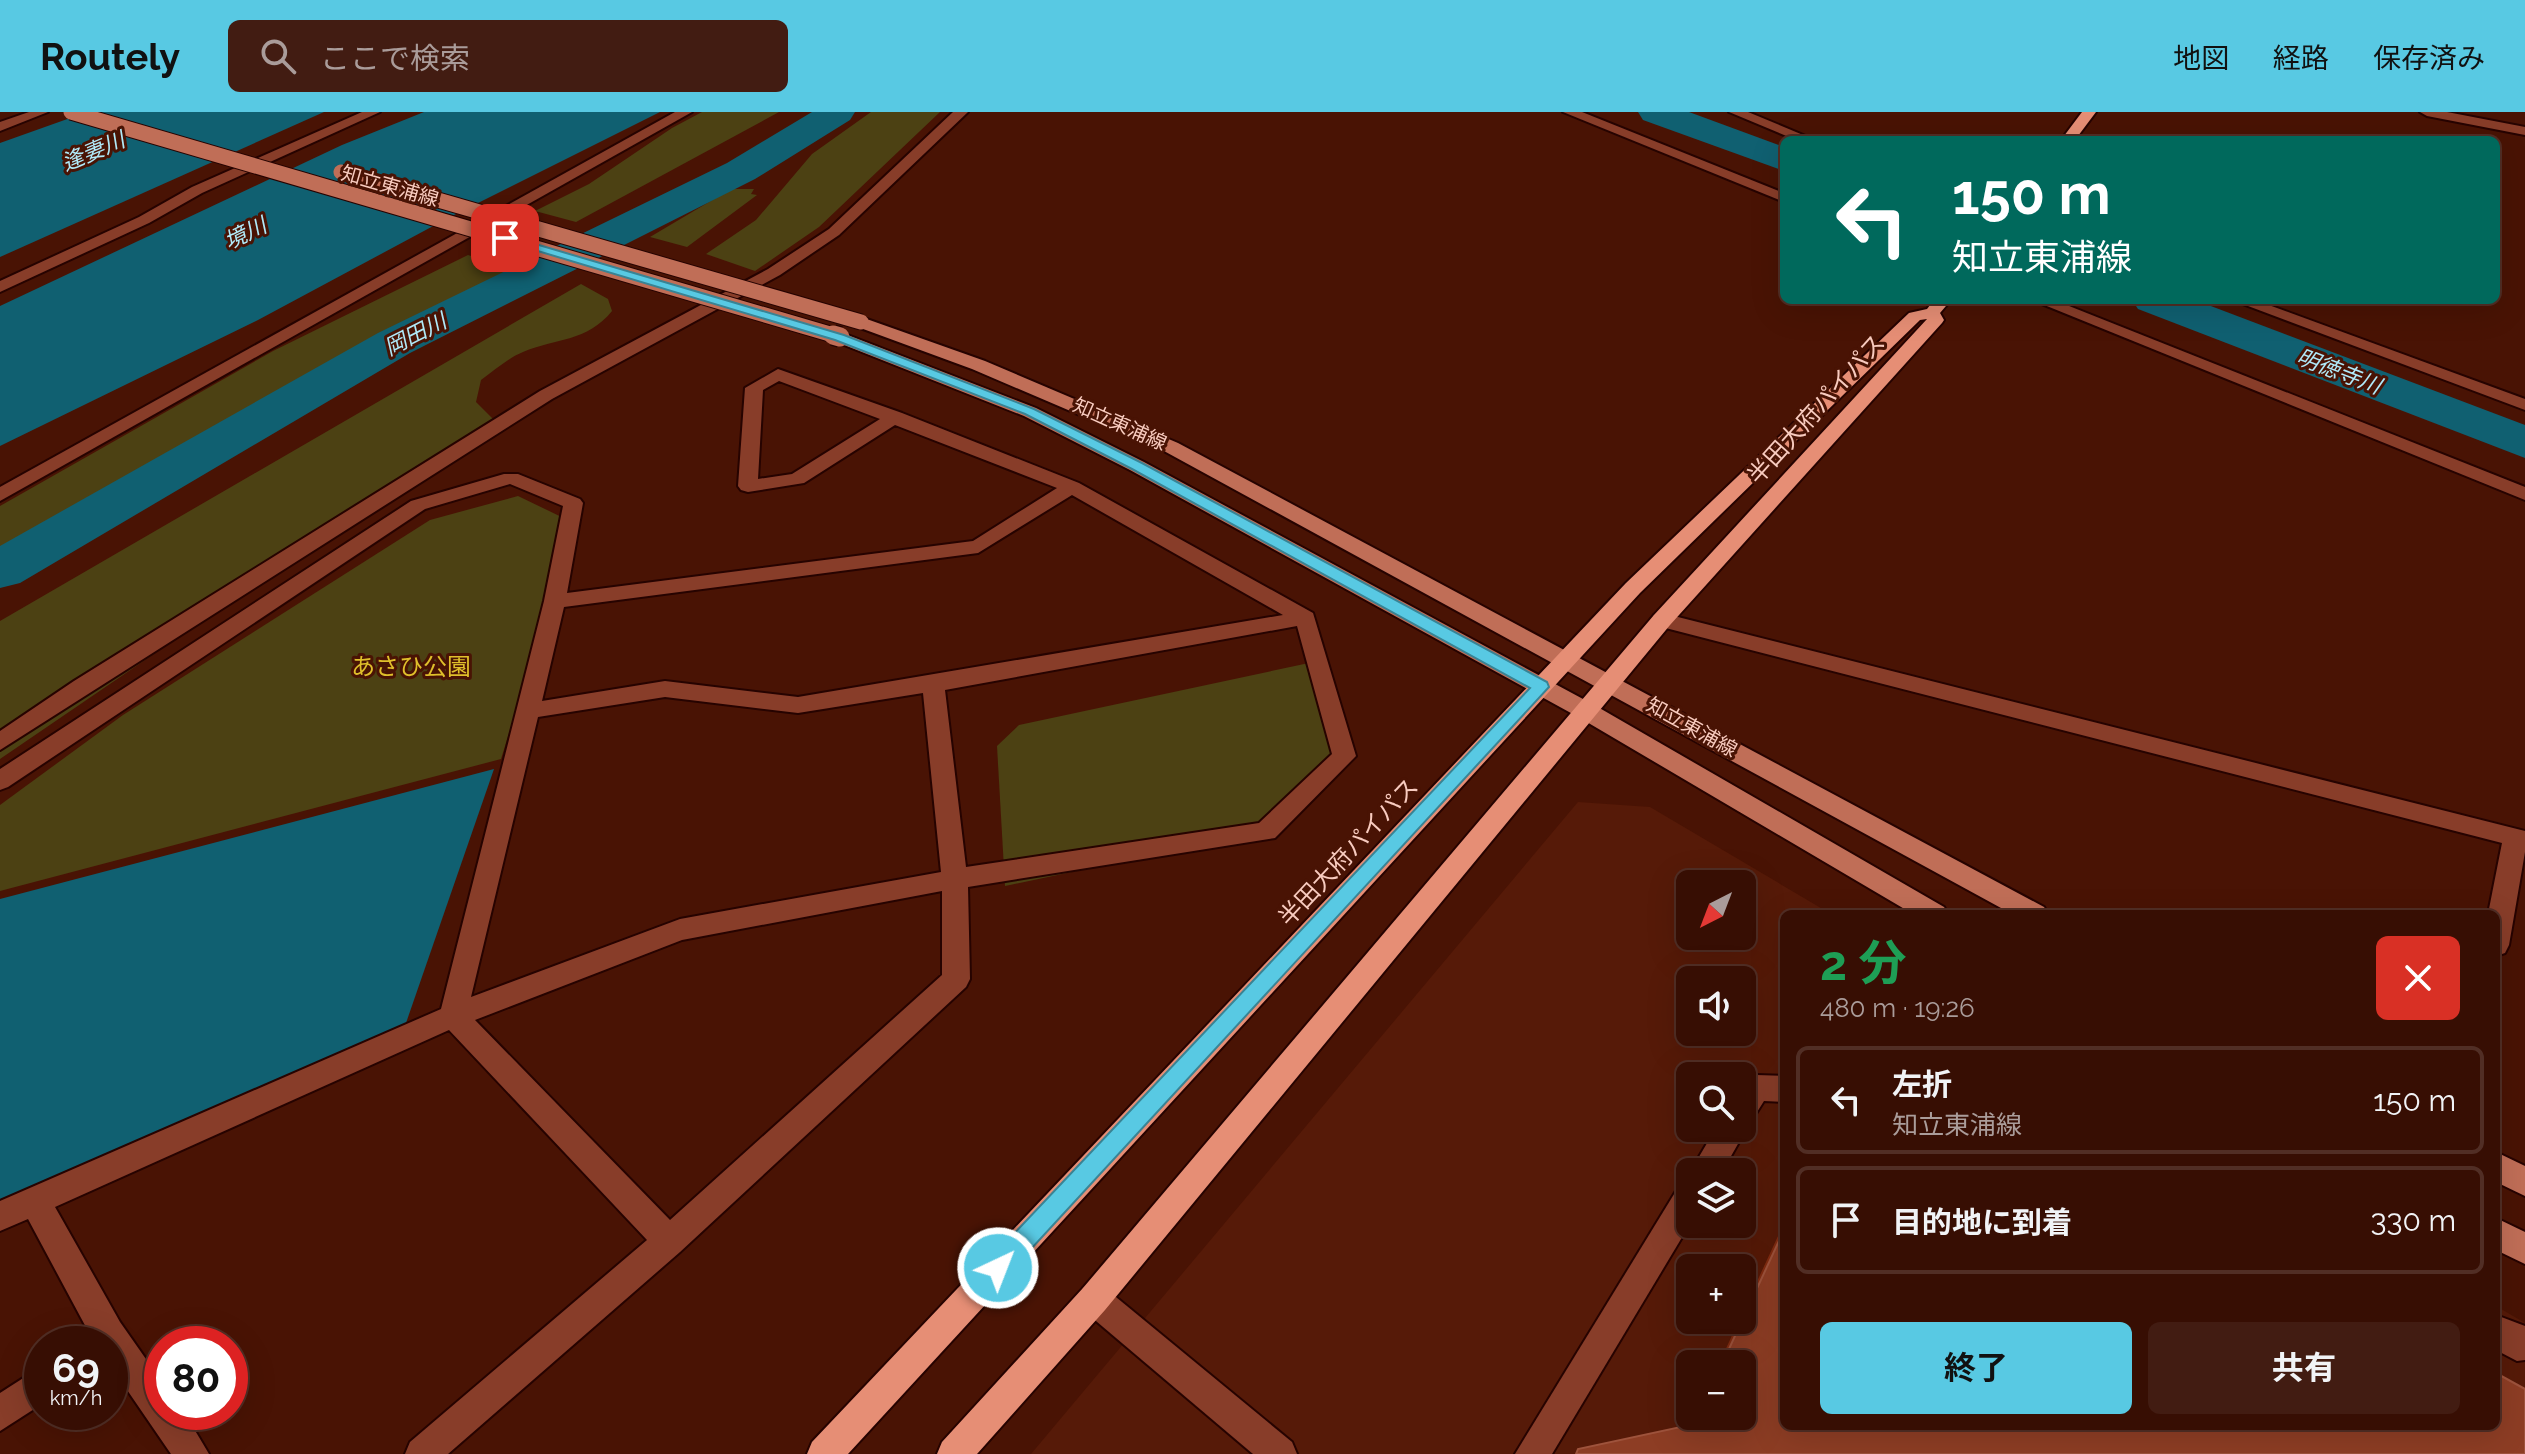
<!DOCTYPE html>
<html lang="ja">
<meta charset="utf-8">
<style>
:root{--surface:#370e03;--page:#421c12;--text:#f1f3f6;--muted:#aa9c9a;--line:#512e25;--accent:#58c9e3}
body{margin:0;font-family:Raleway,"Noto Sans JP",sans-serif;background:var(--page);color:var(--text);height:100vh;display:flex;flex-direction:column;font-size:30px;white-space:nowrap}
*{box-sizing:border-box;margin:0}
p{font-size:26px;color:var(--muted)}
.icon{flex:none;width:44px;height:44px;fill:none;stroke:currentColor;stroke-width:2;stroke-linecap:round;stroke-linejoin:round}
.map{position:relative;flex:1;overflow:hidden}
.panel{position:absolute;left:1780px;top:798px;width:720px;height:520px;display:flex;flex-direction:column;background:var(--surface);border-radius:12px;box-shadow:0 8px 32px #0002,0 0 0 2px var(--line)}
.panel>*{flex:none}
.hud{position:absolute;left:1780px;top:24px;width:720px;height:168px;border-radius:12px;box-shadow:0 8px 32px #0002,0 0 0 2px var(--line);background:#00695c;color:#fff;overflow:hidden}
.needle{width:52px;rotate:222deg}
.buttons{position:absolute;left:1676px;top:758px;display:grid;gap:16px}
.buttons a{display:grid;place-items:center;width:80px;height:80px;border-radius:12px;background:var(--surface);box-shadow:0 8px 32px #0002,0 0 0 2px var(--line);font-size:40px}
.speed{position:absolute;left:24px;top:1214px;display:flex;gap:16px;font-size:40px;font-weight:700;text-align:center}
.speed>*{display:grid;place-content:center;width:104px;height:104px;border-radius:50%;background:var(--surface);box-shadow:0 8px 32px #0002,0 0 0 2px var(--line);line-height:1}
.speed small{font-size:20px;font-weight:400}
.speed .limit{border:12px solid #d22;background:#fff;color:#111}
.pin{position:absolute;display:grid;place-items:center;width:68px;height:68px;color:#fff;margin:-34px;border-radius:16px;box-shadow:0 4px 12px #0006}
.me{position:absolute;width:88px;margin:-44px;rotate:43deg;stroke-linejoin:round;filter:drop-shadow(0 0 6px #0008)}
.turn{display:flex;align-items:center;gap:28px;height:168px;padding:0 40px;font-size:36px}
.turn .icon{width:104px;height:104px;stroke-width:2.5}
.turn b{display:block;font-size:56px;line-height:68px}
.round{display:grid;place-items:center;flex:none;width:84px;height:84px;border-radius:12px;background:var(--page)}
.summary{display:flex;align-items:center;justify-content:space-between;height:136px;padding:0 40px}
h1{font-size:48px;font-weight:700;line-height:60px;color:#1e9e55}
.primary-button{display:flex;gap:16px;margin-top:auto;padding:16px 40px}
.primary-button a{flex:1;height:92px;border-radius:12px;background:var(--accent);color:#111;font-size:32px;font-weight:700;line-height:92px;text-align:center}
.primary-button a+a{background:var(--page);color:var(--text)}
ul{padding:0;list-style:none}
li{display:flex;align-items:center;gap:24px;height:108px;margin:0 16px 12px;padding:0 24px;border:4px solid var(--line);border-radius:12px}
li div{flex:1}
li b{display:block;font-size:30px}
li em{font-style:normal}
header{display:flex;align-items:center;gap:48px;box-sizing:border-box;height:112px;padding:0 40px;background:var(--accent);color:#111}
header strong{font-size:38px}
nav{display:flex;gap:44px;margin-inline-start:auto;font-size:28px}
.search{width:560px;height:72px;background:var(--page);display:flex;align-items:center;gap:20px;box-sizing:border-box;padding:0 28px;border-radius:12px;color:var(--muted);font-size:30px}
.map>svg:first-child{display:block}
</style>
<header>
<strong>Routely</strong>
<div class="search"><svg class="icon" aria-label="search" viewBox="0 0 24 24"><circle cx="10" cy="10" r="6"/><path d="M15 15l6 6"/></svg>ここで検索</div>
<nav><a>地図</a><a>経路</a><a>保存済み</a></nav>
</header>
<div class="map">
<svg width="2525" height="1342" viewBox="0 0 2525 1342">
<rect width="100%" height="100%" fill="#491304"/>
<path fill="#561a08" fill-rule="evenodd" d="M 1578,690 L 1650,695 L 1831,802 L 1784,802 L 1784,1314 L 2496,1314 L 2496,1194 L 2525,1211 L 2525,1342 L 1031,1342 ZM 1690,772 L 1742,772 L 1742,824 L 1690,824 ZM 1690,868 L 1742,868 L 1742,920 L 1690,920 ZM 1690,964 L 1742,964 L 1742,1016 L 1690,1016 ZM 1690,1060 L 1742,1060 L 1742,1112 L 1690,1112 ZM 1690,1156 L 1742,1156 L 1742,1208 L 1690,1208 ZM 1690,1252 L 1742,1252 L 1742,1304 L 1690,1304 Z"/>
<g fill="#4c4113">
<path d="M 702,0 L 779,0 L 576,110 L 535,99 L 589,72 L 672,16 Z"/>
<path d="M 871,0 L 940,0 L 819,115 L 755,159 L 706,142 L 756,108 L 812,42 Z"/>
<path d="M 731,77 L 754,77 L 751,82 L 757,83 L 687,135 L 650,125 Z"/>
<path d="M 468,143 L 490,150 L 505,160 L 0,436 L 0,394 L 273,239 Z"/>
<path d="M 581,172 L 608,187 L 612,199 C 587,230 556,226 523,240 C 508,246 494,259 481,268 L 476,290 L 495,309 L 0,647 L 0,509 Z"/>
<path d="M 518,384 L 574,411 L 501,647 L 0,779 L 0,693 L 123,603 L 430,408 Z"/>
<path d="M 1309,551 L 1344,644 L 1266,719 L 1005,774 L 997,634 L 1019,613 Z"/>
</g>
<g fill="#106071">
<path d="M 87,0 L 324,0 L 0,145 L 0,31 Z"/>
<path d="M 424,0 L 660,0 L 450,105 L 258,208 L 0,334 L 0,194 L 342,33 Z"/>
<path d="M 494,657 L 406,911 L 0,1095 L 0,787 Z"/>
</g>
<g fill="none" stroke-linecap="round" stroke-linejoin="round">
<g fill="#106071" fill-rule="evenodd">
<path d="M 812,0 L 855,0 L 850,8 L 755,67 L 410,241 L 20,471 L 0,476 L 0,434 L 378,221 L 727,51 Z"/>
<path d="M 1638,0 L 1689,0 L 1784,35 L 1784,59 L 1643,8 Z"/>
<path d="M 2132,188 L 2195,188 L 2525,313 L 2525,346 L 2138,197 Z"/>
</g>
<g stroke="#260300" stroke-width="4">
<g id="minor">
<path d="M 29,0 L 48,0 L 0,19 L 0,10 Z"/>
<path d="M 362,0 L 380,0 L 202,81 L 149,111 L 0,180 L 0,169 L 139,105 L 192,75 Z"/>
<path d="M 675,0 L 692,0 L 0,389 L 0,375 Z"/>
<path d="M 953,0 L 968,0 L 839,123 L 780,163 L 552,287 L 0,638 L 0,619 L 74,569 L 540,279 L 768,157 L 829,117 Z"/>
<path d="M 1563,0 L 1582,0 L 1784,81 L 1784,90 Z"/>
<path d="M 1729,0 L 1748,0 L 1815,28 L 1796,28 Z"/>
<path d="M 2420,0 L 2447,0 L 2525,15 L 2525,23 L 2427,4 Z"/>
<path d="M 2032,188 L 2054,188 L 2525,375 L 2525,388 Z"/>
<path d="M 2232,188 L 2255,188 L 2525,287 L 2525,298 Z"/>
<path d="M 778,257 L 902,301 L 1079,371 L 1313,501 L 1356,644 L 1275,726 L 968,775 L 970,867 L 966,875 L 680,1140 L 448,1342 L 405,1342 L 410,1330 L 647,1128 L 449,918 L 55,1095 L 120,1210 L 162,1270 L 162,1300 L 184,1300 L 209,1342 L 171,1342 L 110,1253 L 110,1232 L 95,1232 L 28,1107 L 0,1119 L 0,1089 L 441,897 L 544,489 L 563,394 L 510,372 L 425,397 L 8,675 L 0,678 L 0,657 L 411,389 L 504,362 L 518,362 L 580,387 L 583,391 L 567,481 L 973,429 L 1057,376 L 895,313 L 804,371 L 748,380 L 741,378 L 738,374 L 745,276 ZM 779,269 L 880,307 L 792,362 L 758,367 L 763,278 ZM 1072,383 L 1283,503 L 798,585 L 665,569 L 542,589 L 564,495 L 978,441 ZM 1297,514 L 1332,642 L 1259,711 L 966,755 L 945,578 ZM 923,581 L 941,760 L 680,807 L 471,885 L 538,605 L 665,585 L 798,601 ZM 942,779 L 942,863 L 670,1108 L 475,908 L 682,828 Z"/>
<path d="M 1662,501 L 2525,719 L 2525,740 L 2509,833 L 2505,841 L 2496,844 L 2496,802 L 2488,802 L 2502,731 L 1654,513 L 1651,508 L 1654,503 Z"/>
<path d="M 1756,963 L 1784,964 L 1784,990 L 1764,989 L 1752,1008 L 1745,1011 L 1747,1016 L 1722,1060 L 1690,1060 L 1716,1016 L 1742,1016 L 1742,973 L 1746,967 Z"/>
<path d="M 1690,1070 L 1690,1112 L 1552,1342 L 1515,1342 L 1679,1074 Z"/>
<path d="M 1094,1171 L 1105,1176 L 1292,1330 L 1297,1342 L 1253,1342 L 1083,1198 L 1078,1187 L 1083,1176 Z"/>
<path d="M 2496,1203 L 2525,1214 L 2525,1248 L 2517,1249 L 2496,1238 Z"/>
<path d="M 42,1254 L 42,1292 L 0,1319 L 0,1281 Z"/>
</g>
</g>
<g stroke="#260300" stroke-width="4">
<g id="major">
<path d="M 861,205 L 985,249 L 1178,331 L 2044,795 L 2048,802 L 2012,802 L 1164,339 L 972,257 L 855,214 L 853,210 L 855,206 Z"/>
<path d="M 840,220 L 1036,296 L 1144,350 L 1596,594 L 1944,795 L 1948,802 L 1913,802 L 1580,606 L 1130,358 L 1024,304 L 834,229 L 832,225 Z"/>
<path d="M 2496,1040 L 2525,1054 L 2525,1084 L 2496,1070 Z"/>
<path d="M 2496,1106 L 2525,1120 L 2525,1152 L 2496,1138 Z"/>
</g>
</g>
<g stroke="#260300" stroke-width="4">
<g id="highway">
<path d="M 2082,0 L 2096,0 L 2075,28 L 2061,28 Z"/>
<path d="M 1934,188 L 1951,188 L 1940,201 L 1944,208 L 1942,211 L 1670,513 L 1105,1198 L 977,1342 L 937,1342 L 942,1330 L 1083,1176 L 1654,503 L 1927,207 L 1920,208 L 1640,481 L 848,1342 L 807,1342 L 812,1330 L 1626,471 L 1909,201 L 1927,197 Z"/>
</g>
</g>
<use href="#minor" fill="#883d29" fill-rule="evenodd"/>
<use href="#major" fill="#c06e57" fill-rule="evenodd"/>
<use href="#highway" fill="#e68e75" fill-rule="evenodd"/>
<g stroke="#260300" stroke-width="17" stroke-linecap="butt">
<g id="major-bridge-far1">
<path d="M 71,0 L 840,225"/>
<path d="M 341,60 L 861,210"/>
</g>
</g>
<g stroke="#260300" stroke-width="22" stroke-linecap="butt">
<path id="major-bridge" d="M 833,223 L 840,225"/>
</g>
<use href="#major-bridge-far1" stroke="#c06e57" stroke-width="15"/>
<use href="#major-bridge" stroke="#c06e57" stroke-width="19"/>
</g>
<path fill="#802c11" d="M 1784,1111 L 1784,1314 L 1691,1313 L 1695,1304 L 1742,1304 L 1742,1252 L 1719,1252 L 1739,1208 L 1742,1208 L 1742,1202 Z"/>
<path fill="#8d3d24" stroke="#9e533c" stroke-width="2" d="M 1784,1118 L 1784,1314 L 2496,1314 L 2496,1261 L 2525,1277 L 2525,1342 L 1576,1342 L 1578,1337 L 1695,1312 L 1698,1304 L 1742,1304 L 1742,1252 L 1722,1252 Z"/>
<path fill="#58c9e3" stroke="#398394" stroke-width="2" d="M 505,123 L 844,223 L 1034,297 L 1142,351 L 1547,570 L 1549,575 L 1006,1164 L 998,1168 L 989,1164 L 986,1156 L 989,1148 L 1530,576 L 1132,357 L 1025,302 L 835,228 L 501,128 L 499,126 Z"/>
<g text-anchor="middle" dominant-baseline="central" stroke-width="6" stroke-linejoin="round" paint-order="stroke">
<g font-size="20" fill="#f8cbbf" stroke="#491304">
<text transform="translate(390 74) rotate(16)">知立東浦線</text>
<text transform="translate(1120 312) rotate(24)">知立東浦線</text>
<text transform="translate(1692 615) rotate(29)">知立東浦線</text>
</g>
<g font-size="22" font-style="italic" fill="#b0eaf9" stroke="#491304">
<text transform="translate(93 39) rotate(-23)">逢妻川</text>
<text transform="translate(245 121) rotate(-26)">境川</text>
<text transform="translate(415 222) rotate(-27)">岡田川</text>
<text transform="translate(2339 259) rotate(21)">明徳寺川</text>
</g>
<g font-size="24" fill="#f8cbbf" stroke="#491304">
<text transform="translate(1816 297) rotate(-48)">半田大府パイパス</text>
<text transform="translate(1348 740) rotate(-47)">半田大府パイパス</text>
</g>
<g font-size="24" fill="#dfbf2b" stroke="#491304">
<text x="411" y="554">あさひ公園</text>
</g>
</g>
</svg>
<div class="buttons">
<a><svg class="needle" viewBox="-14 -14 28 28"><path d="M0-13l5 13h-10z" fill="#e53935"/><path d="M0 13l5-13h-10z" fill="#aa9c9a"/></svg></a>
<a><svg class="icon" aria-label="sound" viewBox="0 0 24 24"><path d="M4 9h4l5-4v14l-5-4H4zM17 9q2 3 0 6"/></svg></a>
<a><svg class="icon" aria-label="search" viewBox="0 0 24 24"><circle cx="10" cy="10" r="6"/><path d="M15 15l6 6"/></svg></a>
<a><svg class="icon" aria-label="layers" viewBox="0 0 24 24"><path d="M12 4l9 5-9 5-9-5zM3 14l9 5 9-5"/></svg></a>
<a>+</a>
<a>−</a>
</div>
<div class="speed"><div>69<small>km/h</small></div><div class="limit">80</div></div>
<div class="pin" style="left:505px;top:126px;background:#d93025"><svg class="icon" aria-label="arrive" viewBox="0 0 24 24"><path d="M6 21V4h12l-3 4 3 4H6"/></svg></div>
<svg class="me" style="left:998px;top:1156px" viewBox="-20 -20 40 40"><circle r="17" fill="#58c9e3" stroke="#fff" stroke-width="3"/><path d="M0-11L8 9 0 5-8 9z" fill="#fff"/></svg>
<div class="hud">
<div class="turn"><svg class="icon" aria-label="left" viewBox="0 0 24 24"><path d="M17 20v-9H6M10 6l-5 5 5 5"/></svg><div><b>150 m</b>知立東浦線</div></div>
</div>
<section class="panel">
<div class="summary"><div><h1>2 分</h1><p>480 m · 19:26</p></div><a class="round" style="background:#d93025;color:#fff"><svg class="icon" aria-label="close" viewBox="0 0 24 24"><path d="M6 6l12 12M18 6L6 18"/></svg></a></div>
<ul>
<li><svg class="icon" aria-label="left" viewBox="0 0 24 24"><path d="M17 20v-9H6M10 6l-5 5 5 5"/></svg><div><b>左折</b><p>知立東浦線</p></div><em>150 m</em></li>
<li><svg class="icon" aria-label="arrive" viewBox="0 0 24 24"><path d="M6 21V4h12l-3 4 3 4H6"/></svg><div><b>目的地に到着</b></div><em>330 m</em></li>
</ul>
<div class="primary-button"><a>終了</a><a>共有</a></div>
</section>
</div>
